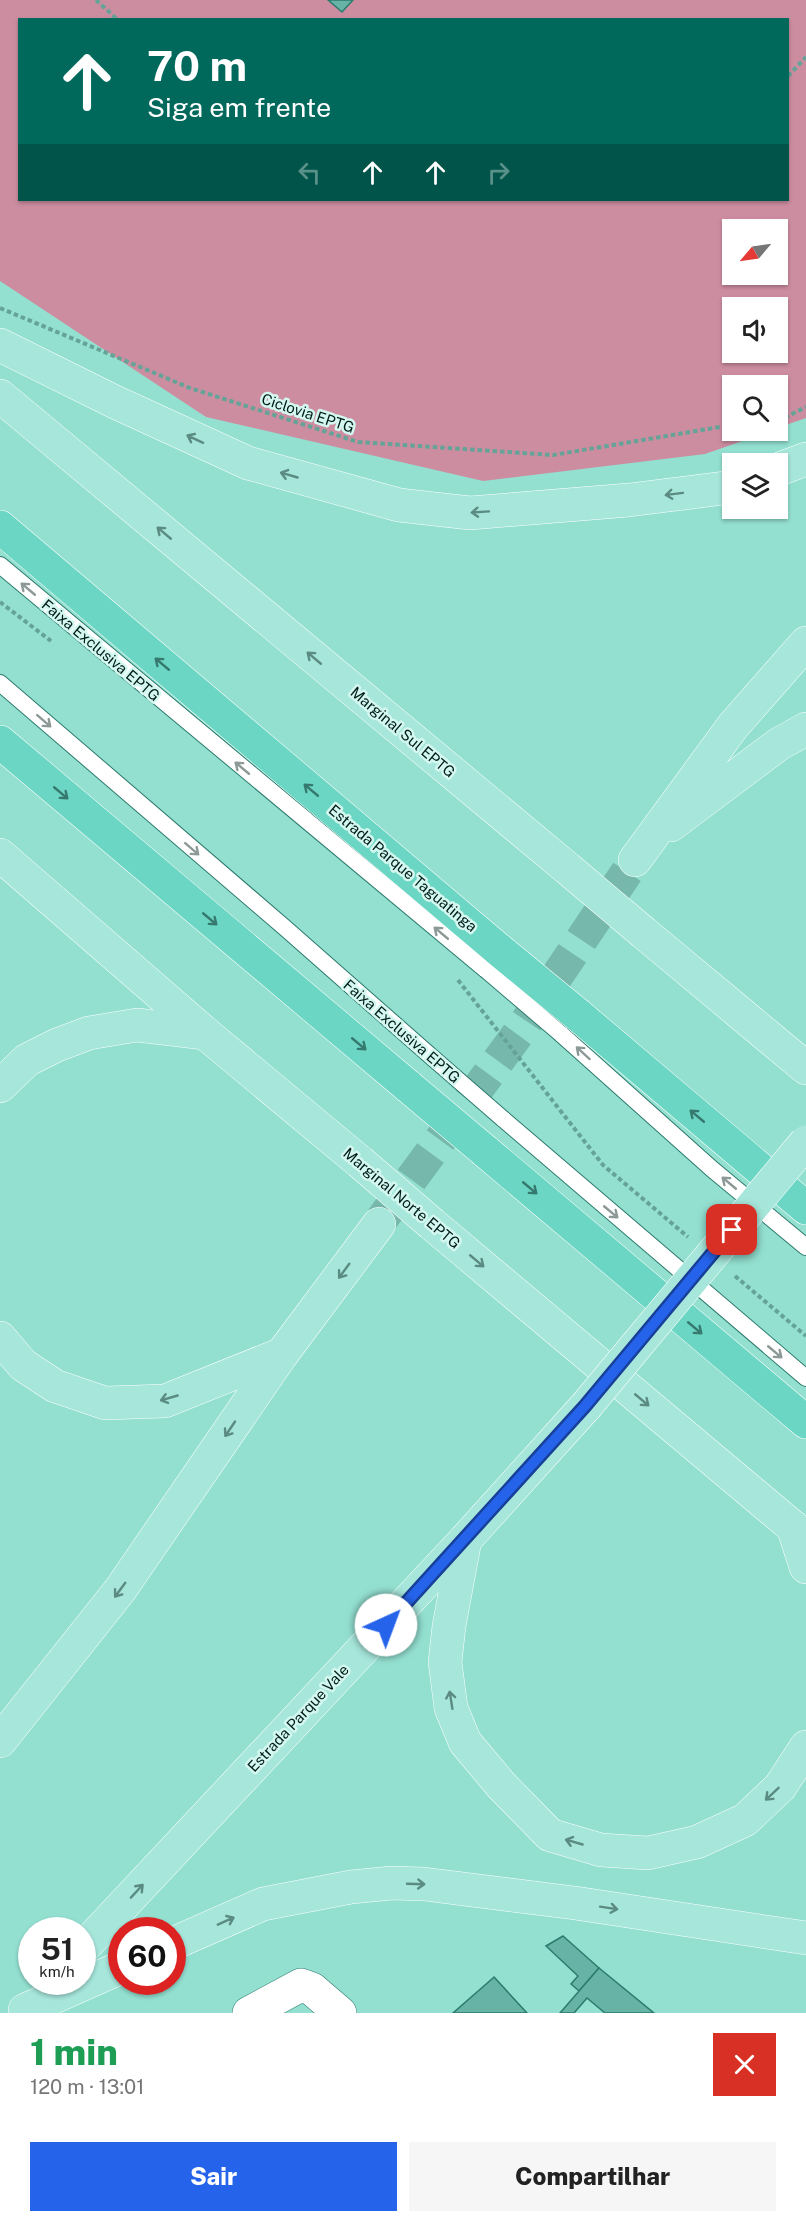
<!DOCTYPE html>
<html lang="pt">
<meta charset="utf-8">
<style>
:root{--surface:#fff;--page:#f6f6f6;--text:#222;--muted:#767676;--accent:#2563eb}
body{margin:0;font-family:"Public Sans",sans-serif;background:var(--page);color:var(--text);height:100vh;display:flex;flex-direction:column;font-size:22px;white-space:nowrap}
*{box-sizing:border-box;margin:0}
p{font-size:20px;color:var(--muted)}
.icon{flex:none;width:33px;height:33px;fill:none;stroke:currentColor;stroke-width:2;stroke-linecap:round;stroke-linejoin:round}
.map{position:relative;height:2013px;overflow:hidden}
.side{display:flex;flex-direction:column;background:var(--surface);flex:1}
.side>*{flex:none}
.top-card{position:absolute;left:18px;top:18px;width:771px;height:183px;border-radius:0px;box-shadow:0 2px 4px #0004;background:#00695c;color:#fff;overflow:hidden}
.needle{width:39px;rotate:241deg}
.controls{position:absolute;left:722px;top:219px;display:grid;gap:12px}
.controls a{display:grid;place-items:center;width:66px;height:66px;border-radius:0px;background:var(--surface);box-shadow:0 2px 4px #0004;font-size:30px}
.speed{position:absolute;left:18px;top:1917px;display:flex;gap:12px;font-size:30px;font-weight:700;text-align:center}
.speed>*{display:grid;place-content:center;width:78px;height:78px;border-radius:50%;background:var(--surface);box-shadow:0 2px 4px #0004;line-height:1}
.speed small{font-size:15px;font-weight:400}
.speed .limit{border:9px solid #d22;background:#fff;color:#111}
.pin{position:absolute;display:grid;place-items:center;width:51px;height:51px;color:#fff;margin:-26px;border-radius:12px;box-shadow:0 3px 9px #0006}
.me{position:absolute;width:66px;margin:-33px;rotate:43deg;stroke-linejoin:round;filter:drop-shadow(0 0 4px #0008)}
.turn{display:flex;align-items:center;gap:21px;height:126px;padding:0 30px;font-size:27px}
.turn .icon{width:78px;height:78px;stroke-width:2.5}
.turn b{display:block;font-size:42px;line-height:51px}
.lanes{display:flex;align-items:center;height:57px;padding:0 30px;background:#0003;justify-content:center;gap:30px;direction:ltr}
.lanes .off{opacity:.35}
.round{display:grid;place-items:center;flex:none;width:63px;height:63px;border-radius:0px;background:var(--page)}
.summary{display:flex;align-items:center;justify-content:space-between;height:102px;padding:0 30px}
h1{font-size:36px;font-weight:800;line-height:45px;color:#1e9e55}
.action{display:flex;gap:12px;margin-top:auto;padding:12px 30px}
.action a{flex:1;height:69px;border-radius:0px;background:var(--accent);color:#fff;font-size:24px;font-weight:800;line-height:69px;text-align:center}
.action a+a{background:var(--page);color:var(--text)}
.map>svg:first-child{display:block}
</style>
<div class="map">
<svg width="806" height="2013" viewBox="0 0 806 2013">
<rect width="100%" height="100%" fill="#93e0d1"/>
<path fill="#cd8da0" fill-rule="evenodd" d="M 0,0 L 806,0 L 806,418 L 777,428 L 777,386 L 732,386 L 732,430 L 771,431 L 705,454 L 483,481 L 206,417 L 0,281 ZM 20,20 L 788,20 L 788,200 L 20,200 ZM 732,230 L 777,230 L 777,274 L 732,274 ZM 732,308 L 777,308 L 777,352 L 732,352 Z"/>
<g fill="#67b3a5" stroke="#2c7b6e" stroke-width="1.5">
<path d="M 328,0 L 353,0 L 342,12 Z"/>
<path d="M 563,1936 L 599,1968 L 579,1991 L 571,1984 L 578,1976 L 546,1946 Z"/>
<path d="M 599,1968 L 654,2013 L 605,2013 L 587,1998 L 574,2013 L 560,2013 Z"/>
<path d="M 494,1977 L 527,2013 L 453,2013 L 493,1978 Z"/>
</g>
<g fill="none" stroke-linecap="round" stroke-linejoin="round">
<path stroke="#76b9ac" stroke-width="33" stroke-dasharray="33 16" stroke-linecap="butt" d="M 382,1219 L 520,1031 L 635,860"/>
<g stroke="#2b7a6d" stroke-width="18">
<g id="lane">
<path d="M 0,565 L 486,970"/>
<path d="M 0,683 L 284,927 L 434,1059"/>
<path d="M 561,1034 L 712,1169 L 806,1247"/>
<path d="M 503,1119 L 806,1378"/>
</g>
</g>
<g stroke="#2b7a6d" stroke-width="34">
<path id="street" d="M 249,2013 L 301,1985 L 312,1989 L 340,2013"/>
</g>
<g stroke="#fff" stroke-width="34">
<g id="primary">
<path d="M 0,345 L 115,402 L 248,463 L 399,505 L 470,513 L 629,500 L 732,487"/>
<path d="M 0,396 L 567,868"/>
<path d="M 777,470 L 806,459"/>
<path d="M 671,825 L 779,744 L 806,729"/>
<path d="M 0,855 L 205,1033 L 360,1162"/>
<path d="M 635,860 L 733,726 L 806,643"/>
<path d="M 644,933 L 806,1068"/>
<path d="M 0,1086 L 27,1060 L 57,1045 L 89,1033 L 137,1025 L 205,1033"/>
<path d="M 432,1224 L 806,1538"/>
<path d="M 0,1338 L 23,1365 L 55,1386 L 105,1403 L 165,1401 L 282,1354"/>
<path d="M 793,1527 L 806,1567"/>
<path d="M 465,1540 L 449,1626 L 445,1662 L 451,1708 L 465,1742 L 501,1785 L 550,1835 L 601,1850 L 648,1853 L 697,1842 L 745,1820 L 780,1787 L 806,1747"/>
<path d="M 0,1741 L 120,1590 L 282,1354 L 379,1224"/>
<path d="M 172,1944 L 263,1904 L 351,1887 L 392,1883 L 424,1884 L 575,1903 L 806,1938"/>
<path d="M 82,1949 L 465,1540 L 586,1406"/>
<path d="M 25,2010 L 122,1967"/>
</g>
</g>
<g stroke="#fff" stroke-width="34">
<g id="highway">
<path d="M 0,527 L 499,950"/>
<path d="M 0,742 L 409,1087"/>
<path d="M 578,1015 L 806,1208"/>
<path d="M 485,1151 L 806,1422"/>
</g>
</g>
<g stroke="#65a297" stroke-width="4" stroke-dasharray="4.5 3" stroke-linecap="butt">
<path d="M 96,0 L 118,20"/>
<path d="M 788,76 L 806,57"/>
<path d="M 0,308 L 190,388 L 358,442 L 553,455 L 732,425"/>
<path d="M 777,417 L 788,416 L 806,407"/>
<path d="M 0,602 L 51,641"/>
<path d="M 458,980 L 603,1165 L 688,1237"/>
<path d="M 735,1276 L 806,1336"/>
</g>
<use href="#lane" stroke="#fff" stroke-width="16"/>
<use href="#street" stroke="#fff" stroke-width="33"/>
<use href="#primary" stroke="#a6e6db" stroke-width="33"/>
<use href="#highway" stroke="#6bd6c3" stroke-width="33"/>
<g stroke="#2b7a6d" stroke-width="18" stroke-linecap="butt">
<g id="lane-bridge">
<path d="M 486,970 L 561,1034"/>
<path d="M 434,1059 L 503,1119"/>
</g>
</g>
<g stroke="#fff" stroke-width="34" stroke-linecap="butt">
<g id="primary-bridge">
<path d="M 567,868 L 644,933"/>
<path d="M 360,1162 L 432,1224"/>
<path d="M 586,1406 L 806,1142"/>
</g>
</g>
<g stroke="#fff" stroke-width="34" stroke-linecap="butt">
<g id="highway-bridge">
<path d="M 499,950 L 578,1015"/>
<path d="M 409,1087 L 485,1151"/>
</g>
</g>
<use href="#lane-bridge" stroke="#fff" stroke-width="16"/>
<use href="#primary-bridge" stroke="#a6e6db" stroke-width="33"/>
<use href="#highway-bridge" stroke="#6bd6c3" stroke-width="33"/>
</g>
<defs><path id="oneway-shaft" d="M-6 0H5M1.5-3L5.5 0L1.5 3" fill="none" stroke-width="1.6" stroke-linecap="round" stroke-linejoin="round" transform="scale(1.5)"/></defs>
<g stroke="#5b8b83">
<use href="#oneway-shaft" transform="translate(195 439) rotate(-155)"/>
<use href="#oneway-shaft" transform="translate(289 475) rotate(-164)"/>
<use href="#oneway-shaft" transform="translate(674 494) rotate(173)"/>
<use href="#oneway-shaft" transform="translate(480 512) rotate(176)"/>
<use href="#oneway-shaft" transform="translate(164 533) rotate(-140)"/>
<use href="#oneway-shaft" transform="translate(314 658) rotate(-140)"/>
<use href="#oneway-shaft" transform="translate(477 1261) rotate(40)"/>
<use href="#oneway-shaft" transform="translate(344 1271) rotate(126)"/>
<use href="#oneway-shaft" transform="translate(169 1398) rotate(164)"/>
<use href="#oneway-shaft" transform="translate(642 1400) rotate(40)"/>
<use href="#oneway-shaft" transform="translate(230 1429) rotate(124)"/>
<use href="#oneway-shaft" transform="translate(120 1590) rotate(126)"/>
<use href="#oneway-shaft" transform="translate(451 1700) rotate(-99)"/>
<use href="#oneway-shaft" transform="translate(772 1794) rotate(137)"/>
<use href="#oneway-shaft" transform="translate(574 1842) rotate(-164)"/>
<use href="#oneway-shaft" transform="translate(416 1884) rotate(2)"/>
<use href="#oneway-shaft" transform="translate(137 1891) rotate(-47)"/>
<use href="#oneway-shaft" transform="translate(609 1908) rotate(9)"/>
<use href="#oneway-shaft" transform="translate(226 1921) rotate(-24)"/>
</g>
<g stroke="#8c9997">
<use href="#oneway-shaft" transform="translate(28 589) rotate(-140)"/>
<use href="#oneway-shaft" transform="translate(44 721) rotate(41)"/>
<use href="#oneway-shaft" transform="translate(242 768) rotate(-140)"/>
<use href="#oneway-shaft" transform="translate(192 849) rotate(41)"/>
<use href="#oneway-shaft" transform="translate(441 933) rotate(-140)"/>
<use href="#oneway-shaft" transform="translate(583 1053) rotate(-138)"/>
<use href="#oneway-shaft" transform="translate(729 1183) rotate(-140)"/>
<use href="#oneway-shaft" transform="translate(611 1212) rotate(40)"/>
<use href="#oneway-shaft" transform="translate(775 1352) rotate(40)"/>
</g>
<g stroke="#36796e">
<use href="#oneway-shaft" transform="translate(162 664) rotate(-140)"/>
<use href="#oneway-shaft" transform="translate(311 790) rotate(-140)"/>
<use href="#oneway-shaft" transform="translate(61 793) rotate(40)"/>
<use href="#oneway-shaft" transform="translate(210 919) rotate(40)"/>
<use href="#oneway-shaft" transform="translate(359 1044) rotate(40)"/>
<use href="#oneway-shaft" transform="translate(697 1116) rotate(-140)"/>
<use href="#oneway-shaft" transform="translate(530 1188) rotate(40)"/>
<use href="#oneway-shaft" transform="translate(695 1328) rotate(40)"/>
</g>
<g fill="none" stroke-linecap="round" stroke-linejoin="round">
<g stroke="#184099" stroke-width="15">
<path id="route" d="M 386,1625 L 585,1406 L 732,1230"/>
</g>
<use href="#route" stroke="#2563eb" stroke-width="10"/>
</g>
<g text-anchor="middle" dominant-baseline="central" stroke-width="5" stroke-linejoin="round" paint-order="stroke">
<g font-size="15" fill="#001c18" stroke="#d4f8f0">
<text transform="translate(308 413) rotate(18)">Ciclovia EPTG</text>
<text transform="translate(101 650) rotate(40)">Faixa Exclusiva EPTG</text>
<text transform="translate(403 732) rotate(40)">Marginal Sul EPTG</text>
<text transform="translate(403 868) rotate(40)">Estrada Parque Taguatinga</text>
<text transform="translate(402 1031) rotate(41)">Faixa Exclusiva EPTG</text>
<text transform="translate(402 1198) rotate(40)">Marginal Norte EPTG</text>
<text transform="translate(298 1718) rotate(-47)">Estrada Parque Vale</text>
</g>
</g>
</svg>
<div class="controls">
<a><svg class="needle" viewBox="-14 -14 28 28"><path d="M0-13l5 13h-10z" fill="#e53935"/><path d="M0 13l5-13h-10z" fill="#767676"/></svg></a>
<a><svg class="icon" aria-label="sound" viewBox="0 0 24 24"><path d="M4 9h4l5-4v14l-5-4H4zM17 9q2 3 0 6"/></svg></a>
<a><svg class="icon" aria-label="search" viewBox="0 0 24 24"><circle cx="10" cy="10" r="6"/><path d="M15 15l6 6"/></svg></a>
<a><svg class="icon" aria-label="layers" viewBox="0 0 24 24"><path d="M12 4l9 5-9 5-9-5zM3 14l9 5 9-5"/></svg></a>
</div>
<div class="speed"><div>51<small>km/h</small></div><div class="limit">60</div></div>
<div class="pin" style="left:732px;top:1230px;background:#d93025"><svg class="icon" aria-label="arrive" viewBox="0 0 24 24"><path d="M6 21V4h12l-3 4 3 4H6"/></svg></div>
<svg class="me" style="left:386px;top:1625px" viewBox="-20 -20 40 40"><circle r="19" fill="#fff"/><path d="M0-13L10 11 0 6-10 11z" fill="#2563eb"/></svg>
<div class="top-card">
<div class="turn"><svg class="icon" aria-label="ahead" viewBox="0 0 24 24"><path d="M12 20V5M6 11l6-6 6 6"/></svg><div><b>70 m</b>Siga em frente</div></div>
<div class="lanes"><svg class="icon off" aria-label="left" viewBox="0 0 24 24"><path d="M17 20v-9H6M10 6l-5 5 5 5"/></svg><svg class="icon" aria-label="ahead" viewBox="0 0 24 24"><path d="M12 20V5M6 11l6-6 6 6"/></svg><svg class="icon" aria-label="ahead" viewBox="0 0 24 24"><path d="M12 20V5M6 11l6-6 6 6"/></svg><svg class="icon off" aria-label="right" viewBox="0 0 24 24"><path d="M7 20v-9h11M14 6l5 5-5 5"/></svg></div>
</div>
</div>
<section class="side">
<div class="summary"><div><h1>1 min</h1><p>120 m · 13:01</p></div><a class="round" style="background:#d93025;color:#fff"><svg class="icon" aria-label="close" viewBox="0 0 24 24"><path d="M6 6l12 12M18 6L6 18"/></svg></a></div>
<div class="action"><a>Sair</a><a>Compartilhar</a></div>
</section>
